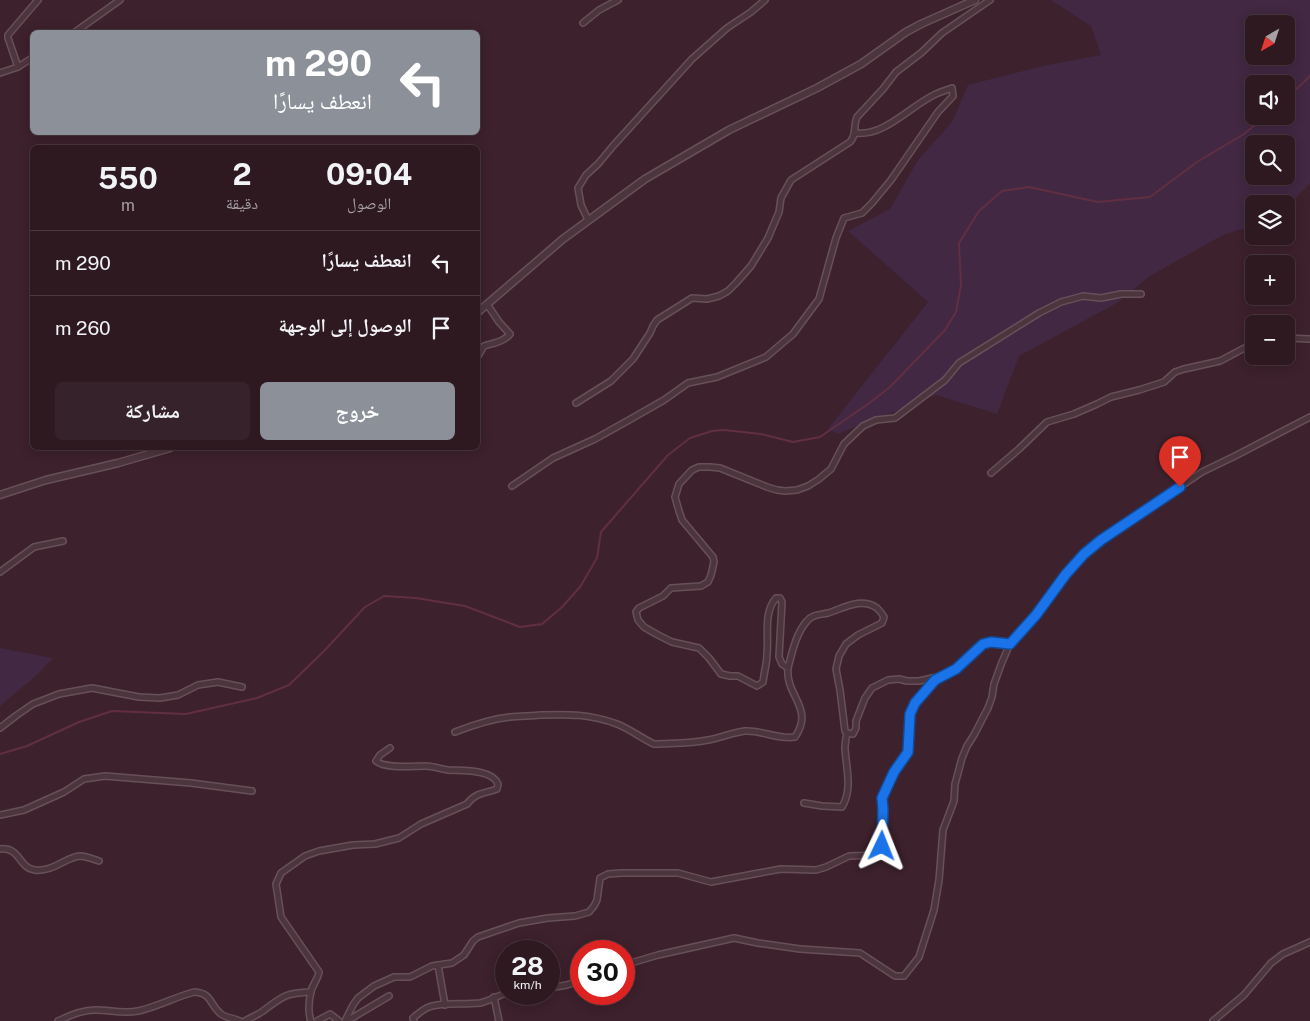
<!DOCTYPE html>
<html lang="ar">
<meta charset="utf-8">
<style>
:root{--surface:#2e1921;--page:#36222a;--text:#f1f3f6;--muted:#a7a0a5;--line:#49383f;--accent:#8c9099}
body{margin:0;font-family:"Public Sans","Noto Naskh Arabic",sans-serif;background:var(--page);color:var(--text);direction:rtl;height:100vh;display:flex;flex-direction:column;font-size:19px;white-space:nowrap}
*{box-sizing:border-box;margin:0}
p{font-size:16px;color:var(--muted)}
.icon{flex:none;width:28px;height:28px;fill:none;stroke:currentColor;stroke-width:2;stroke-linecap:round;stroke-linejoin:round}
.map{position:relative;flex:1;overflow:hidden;direction:ltr}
.details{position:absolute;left:30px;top:145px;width:450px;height:305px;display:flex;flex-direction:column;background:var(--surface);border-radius:8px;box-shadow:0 2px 12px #0003,0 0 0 1px var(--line);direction:rtl}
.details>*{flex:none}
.hud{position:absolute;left:30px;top:30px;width:450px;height:105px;border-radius:8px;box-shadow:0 2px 12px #0003,0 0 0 1px var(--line);direction:rtl;background:#8c9099;color:#fff;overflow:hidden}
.needle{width:32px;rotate:219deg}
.controls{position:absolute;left:1245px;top:15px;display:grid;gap:10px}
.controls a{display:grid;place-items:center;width:50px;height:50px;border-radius:8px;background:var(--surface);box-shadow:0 2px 12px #0003,0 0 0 1px var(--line);font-size:25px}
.speed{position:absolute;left:495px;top:940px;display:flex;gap:10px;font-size:25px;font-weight:700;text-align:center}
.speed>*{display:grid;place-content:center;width:65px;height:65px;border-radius:50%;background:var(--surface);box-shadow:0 2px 12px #0003,0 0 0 1px var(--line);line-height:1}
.speed small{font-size:12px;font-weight:400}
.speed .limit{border:8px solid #d22;background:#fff;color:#111}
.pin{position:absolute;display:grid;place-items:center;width:42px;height:42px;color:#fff;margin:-51px -21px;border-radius:50% 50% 50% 0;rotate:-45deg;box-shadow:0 0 5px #0007}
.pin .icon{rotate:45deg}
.me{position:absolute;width:55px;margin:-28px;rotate:2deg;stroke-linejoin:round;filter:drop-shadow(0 0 4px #0008)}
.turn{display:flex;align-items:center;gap:18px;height:105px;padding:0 25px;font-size:22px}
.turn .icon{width:65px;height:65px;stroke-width:2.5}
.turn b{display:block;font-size:35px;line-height:42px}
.eta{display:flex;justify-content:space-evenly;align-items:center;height:85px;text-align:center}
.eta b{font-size:30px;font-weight:700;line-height:35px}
.button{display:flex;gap:10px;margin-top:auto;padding:10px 25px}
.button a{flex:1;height:58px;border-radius:8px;background:var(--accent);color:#fff;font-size:20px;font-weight:700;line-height:58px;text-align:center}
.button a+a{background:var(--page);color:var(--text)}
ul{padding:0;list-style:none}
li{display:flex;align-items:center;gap:15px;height:65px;padding:0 25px;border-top:1px solid var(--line)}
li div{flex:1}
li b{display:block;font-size:19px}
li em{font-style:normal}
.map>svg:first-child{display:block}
</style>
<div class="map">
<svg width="1310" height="1021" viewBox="0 0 1310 1021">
<rect width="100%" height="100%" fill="#3d212c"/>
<g fill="#422842" fill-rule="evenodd">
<path d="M 1051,0 L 1310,0 L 1310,183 L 1286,208 L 1286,204 L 1254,204 L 1254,225 L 1223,235 L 1150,276 L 1117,303 L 1019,356 L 997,414 L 936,395 L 838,434 L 828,429 L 928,302 L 848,231 L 890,209 L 918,160 L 952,122 L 968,85 L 1047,65 L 1101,55 L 1091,26 ZM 1254,24 L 1286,24 L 1286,56 L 1254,56 ZM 1254,84 L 1286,84 L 1286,116 L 1254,116 ZM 1254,144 L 1286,144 L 1286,176 L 1254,176 Z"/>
<path d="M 0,648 L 53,658 L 38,674 L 0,706 Z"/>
</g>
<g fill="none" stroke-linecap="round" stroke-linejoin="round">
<g stroke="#622f42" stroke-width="2">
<path d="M 1286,99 L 1310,76"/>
<path d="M 0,754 L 27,746 L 79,722 L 112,711 L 186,714 L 257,698 L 289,685 L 324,651 L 365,607 L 384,596 L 416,598 L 465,606 L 520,627 L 542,624 L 561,608 L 580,587 L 597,558 L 601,532 L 668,455 L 690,438 L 712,431 L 724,430 L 761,434 L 793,442 L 820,437 L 868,404 L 890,387 L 945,330 L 956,312 L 961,285 L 959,243 L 979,211 L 1002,191 L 1029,187 L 1098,202 L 1150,197 L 1197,162 L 1244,134 L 1266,116"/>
</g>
<g stroke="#685059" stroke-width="8">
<g id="minor">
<path d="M 583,23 L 599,10 L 618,0"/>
<path d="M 75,32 L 120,0"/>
<path d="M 18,67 L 8,38 L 8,35 L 38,0"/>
<path d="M 0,73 L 18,67 L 32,58"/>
<path d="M 588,220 L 581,205 L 578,188 L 586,175 L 598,164 L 613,146 L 692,59 L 727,28 L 751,12 L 765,0"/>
<path d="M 1286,338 L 1310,339"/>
<path d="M 478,356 L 484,346 C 493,343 504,342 510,334 L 499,322 L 487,304"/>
<path d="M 576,403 L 611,381 L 633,359 L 650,333 L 653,326 L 657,320 L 692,298 L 707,299 L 719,296 L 728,291 L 736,283 L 751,266 L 768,238 L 779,212 L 781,198 L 791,180 L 850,142 C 857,135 853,126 857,117 L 883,89 L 896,72 L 921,53 L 942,33 L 990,0"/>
<path d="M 991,473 L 1019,449 L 1047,422 L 1074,414 L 1097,404 L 1111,397 L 1139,390 L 1164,382 L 1175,372 L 1184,369 L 1220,361 L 1254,343"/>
<path d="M 512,486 L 553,458 L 595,439 L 629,420 L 664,400 L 688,383 L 717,377 L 766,357 L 793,334 L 819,299 L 836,238 L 844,218 L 862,213 L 872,203 L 891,180 L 938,112 L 953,96 L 952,88 C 946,90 940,92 934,95 C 909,107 884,137 855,133"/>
<path d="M 0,572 L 34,547 L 63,541"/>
<path d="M 788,668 C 792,653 796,633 807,621 C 813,614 820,615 828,613 C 844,608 861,597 877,608 C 880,611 882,613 884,617 L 882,623 L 858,635 L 846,644 L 839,656 L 836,669 L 840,690 L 845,731 L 847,733 L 853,734 L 856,728 L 856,721 L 865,698 L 872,688 L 888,680 L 899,679 L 907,681 L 919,681 L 937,677 L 956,669 L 983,644 L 991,642 L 1010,644"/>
<path d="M 0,728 L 17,715 L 33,704 L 59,694 L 92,688 L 139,697 L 160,698 L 178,695 L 198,685 L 218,682 L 242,687"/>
<path d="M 455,732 C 473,725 491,719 510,717 C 520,716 531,716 541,715 C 569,714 590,714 617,724 C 630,729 641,738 654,744 C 672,743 690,744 708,740 C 719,738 735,732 745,731 C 762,730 778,740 795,737 C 815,708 785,696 788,668 L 782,664 L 779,657 L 782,602 L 780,598 L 776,598 C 763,613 769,636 767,654 C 767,663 764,673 763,682 L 757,686 L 738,676 L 730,676 L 721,674 L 709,658 L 699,648 L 672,642 L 658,635 L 644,627 L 638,620 L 636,612 L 639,608 L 663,596 L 671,588 L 701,586 L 708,582 L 711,575 L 714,562 L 713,557 L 682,520 L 679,511 L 675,497 L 679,484 L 692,470 L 699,467 L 710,467 L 720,468 L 767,487 L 777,490 L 785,491 L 797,490 L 808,486 L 819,479 L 831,469 L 844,444 L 863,426 L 876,420 L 895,418 L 945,380 L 959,363 L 1039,313 L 1061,302 L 1083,296 L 1101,298 L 1121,294 L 1141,294"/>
<path d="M 804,803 L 822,806 L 842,807 C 853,789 846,768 845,748 C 845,743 846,738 847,733"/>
<path d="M 0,815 L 24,810 L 64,792 L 84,779 L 105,776 L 191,783 L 252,791"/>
<path d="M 0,849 C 21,847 18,868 35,870 C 53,872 66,857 80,856 C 86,856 93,859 99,861"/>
<path d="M 438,965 L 445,1005"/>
<path d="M 624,965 L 658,955 L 734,938 L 758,943 L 800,949 L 860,953 L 895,976 L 904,976 L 919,957 L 934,910 L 939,880 L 943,830 L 954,801 L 955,784 L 962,758 L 967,746 L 974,735 L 988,708 L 992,697 L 994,684 L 1002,662 L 1010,644 L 1014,639 L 1035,615 L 1066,574 L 1085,554 L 1101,540 L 1202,472 L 1235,456 L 1310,417"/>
<path d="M 549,988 L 567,985 L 581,980"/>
<path d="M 494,997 L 499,1021"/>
<path d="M 58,1021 C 70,1015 82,1010 95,1010 C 110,1010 123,1014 138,1011 C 157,1007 175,997 194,992 C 213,993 209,1005 221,1014 C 226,1018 234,1018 240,1021"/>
<path d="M 245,1021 C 251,1017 258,1015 263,1011 C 283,996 285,993 311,992"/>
<path d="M 311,1021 C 308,1013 309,1000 311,991 C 313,984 318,979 319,972 L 281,917 L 276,884 L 281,873 L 305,856 L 319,851 L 353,845 L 375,844 L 399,838 L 421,824 L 467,804 C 476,792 484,794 497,789 L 498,784 C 492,769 463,771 448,770 C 441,769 433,766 425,766 C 413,766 385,769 376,761 L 380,755 L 390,748"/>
<path d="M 317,1021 L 330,1014 L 339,1021"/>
<path d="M 345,1021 L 353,1005 L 358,998 L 374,986 L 394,977 L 410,977 L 432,966 L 452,963 L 464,955 L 473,941 L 478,937 L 519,923 L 548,918 L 575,916 L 589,912 L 594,906 L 597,900 L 600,878 L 608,874 L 622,873 L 678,873 L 711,882 L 781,869 L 816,870 L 826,867 L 849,856 L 880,855 L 882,846 L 883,809 L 882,798 L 894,771 L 908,752 L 910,714 C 916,697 929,684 944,675"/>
<path d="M 347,1021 L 389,996"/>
<path d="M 414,1021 L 413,1018 C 418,1014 423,1009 429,1007 C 443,1002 465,1005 480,1003 C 489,1001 498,996 506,993"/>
<path d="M 1213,1021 L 1244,995 L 1271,963 L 1283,954 L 1310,942"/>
</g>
</g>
<g stroke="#685059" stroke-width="9">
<g id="tertiary">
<path d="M 478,312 L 563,239 L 645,179 L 729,130 L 817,88 L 861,64 L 906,32 L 921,24 L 975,0"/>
<path d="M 0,495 L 46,480 L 118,463 L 170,448"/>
</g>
</g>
<use href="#minor" stroke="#4d353e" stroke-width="5"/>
<use href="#tertiary" stroke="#4d353e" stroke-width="6"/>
</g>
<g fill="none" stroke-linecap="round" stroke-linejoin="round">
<g stroke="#114b97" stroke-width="12">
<path id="route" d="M 882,846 L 883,809 L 882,798 L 894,772 L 908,752 L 910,714 L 915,703 L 935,680 L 956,669 L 983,644 L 991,642 L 1010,644 L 1036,615 L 1066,574 L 1084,554 L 1101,540 L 1180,487"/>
</g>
<use href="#route" stroke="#1a73e8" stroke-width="9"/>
</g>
</svg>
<div class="controls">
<a><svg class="needle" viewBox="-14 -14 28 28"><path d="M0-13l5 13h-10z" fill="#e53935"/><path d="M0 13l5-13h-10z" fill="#a7a0a5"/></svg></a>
<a><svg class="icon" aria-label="sound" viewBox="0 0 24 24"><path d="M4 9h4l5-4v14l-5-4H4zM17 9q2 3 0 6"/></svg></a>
<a><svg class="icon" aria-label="search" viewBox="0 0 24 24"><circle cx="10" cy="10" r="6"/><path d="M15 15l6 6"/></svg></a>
<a><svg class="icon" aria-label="layers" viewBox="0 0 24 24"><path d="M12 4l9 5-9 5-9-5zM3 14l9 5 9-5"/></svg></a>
<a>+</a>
<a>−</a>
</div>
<div class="speed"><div>28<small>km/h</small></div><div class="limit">30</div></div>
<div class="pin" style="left:1180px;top:487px;background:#d93025"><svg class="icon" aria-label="arrive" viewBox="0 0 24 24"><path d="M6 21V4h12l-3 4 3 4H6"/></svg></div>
<svg class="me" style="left:882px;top:846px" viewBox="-20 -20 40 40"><path d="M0-17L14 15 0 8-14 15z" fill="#1a73e8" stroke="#fff" stroke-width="4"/></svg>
<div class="hud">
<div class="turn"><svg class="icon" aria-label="left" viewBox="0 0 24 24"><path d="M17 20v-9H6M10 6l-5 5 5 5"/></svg><div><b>290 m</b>انعطف يسارًا</div></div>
</div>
<section class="details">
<div class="eta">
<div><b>09:04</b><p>الوصول</p></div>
<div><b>2</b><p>دقيقة</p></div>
<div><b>550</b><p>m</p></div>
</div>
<ul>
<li><svg class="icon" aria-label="left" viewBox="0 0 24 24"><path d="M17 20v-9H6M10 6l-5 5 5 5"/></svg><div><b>انعطف يسارًا</b></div><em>290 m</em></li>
<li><svg class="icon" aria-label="arrive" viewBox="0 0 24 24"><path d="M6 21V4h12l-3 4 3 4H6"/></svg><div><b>الوصول إلى الوجهة</b></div><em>260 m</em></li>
</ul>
<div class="button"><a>خروج</a><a>مشاركة</a></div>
</section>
</div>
